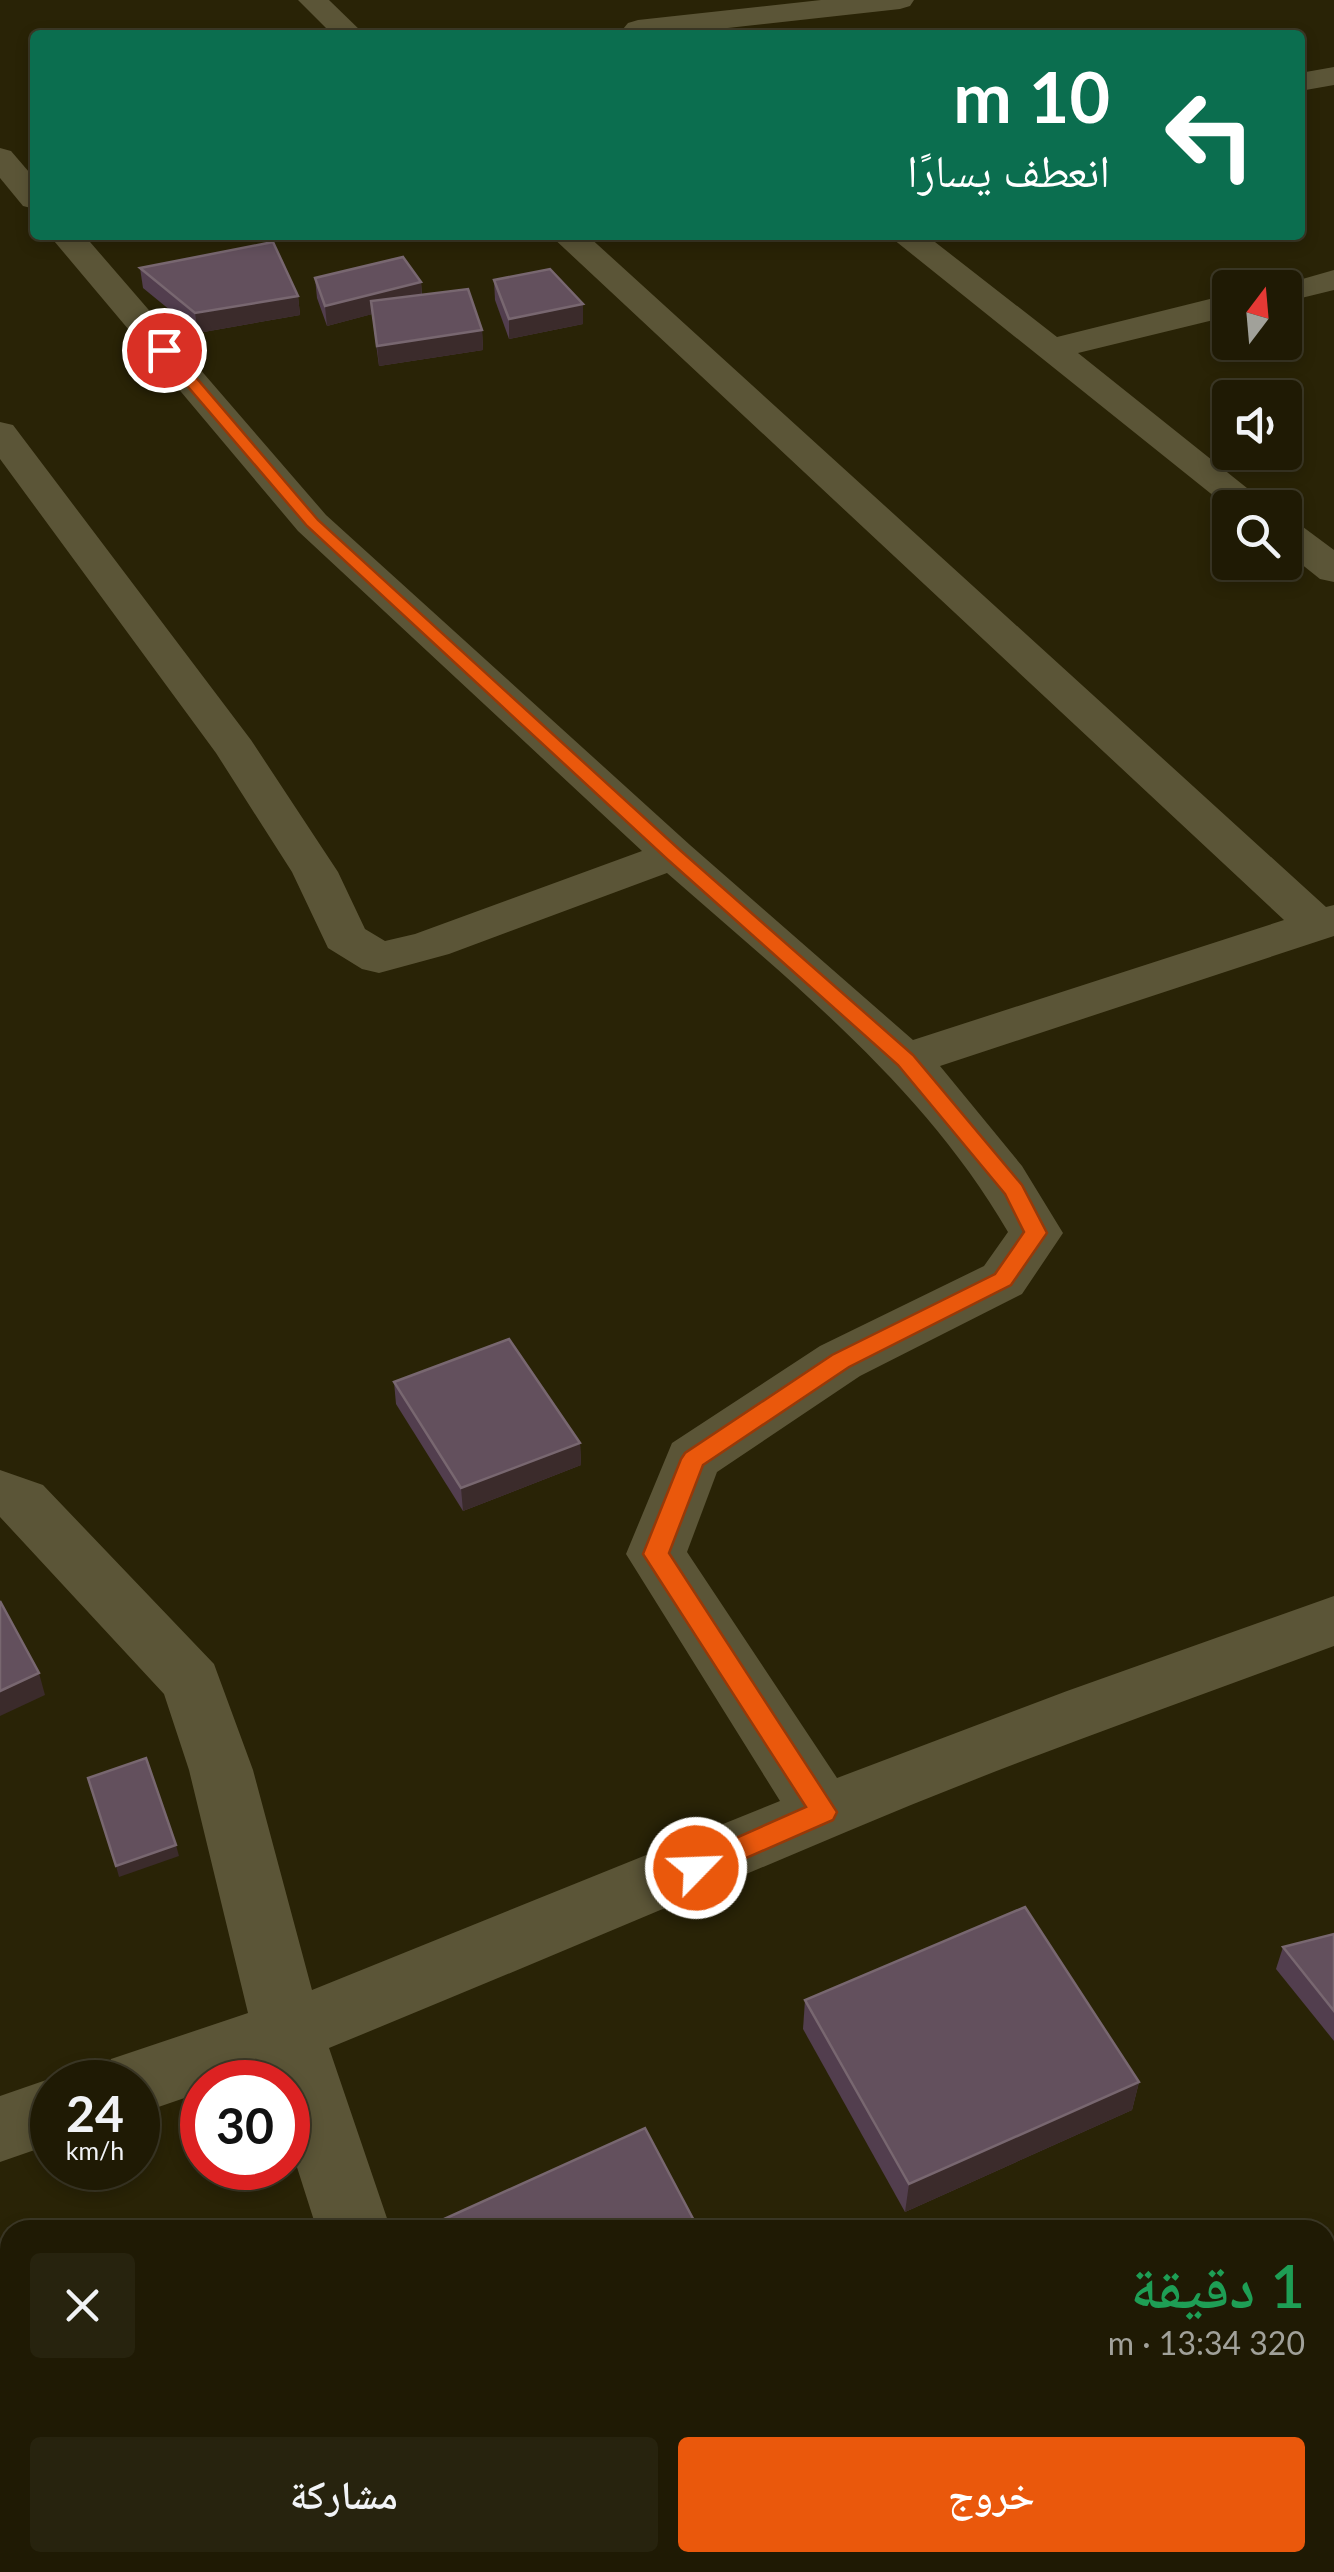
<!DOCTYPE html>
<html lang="ar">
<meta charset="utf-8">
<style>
:root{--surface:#1f1a04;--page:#27230e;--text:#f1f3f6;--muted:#a1a19a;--line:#3c3826;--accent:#ea580c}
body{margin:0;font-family:Lato,"Noto Naskh Arabic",sans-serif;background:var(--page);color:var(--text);direction:rtl;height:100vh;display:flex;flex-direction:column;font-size:38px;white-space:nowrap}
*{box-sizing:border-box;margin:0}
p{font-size:32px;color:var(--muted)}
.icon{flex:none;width:55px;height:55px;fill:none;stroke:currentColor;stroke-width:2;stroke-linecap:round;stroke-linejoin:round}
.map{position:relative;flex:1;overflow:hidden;direction:ltr}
.panel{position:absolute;left:0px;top:2220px;width:1335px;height:352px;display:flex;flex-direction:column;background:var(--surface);border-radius:30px 30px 0 0;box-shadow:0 5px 15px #0003,0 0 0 2px var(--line);direction:rtl}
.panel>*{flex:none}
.guide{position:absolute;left:30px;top:30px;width:1275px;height:210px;border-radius:10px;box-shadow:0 5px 15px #0003,0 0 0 2px var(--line);direction:rtl;background:#0b6e4f;color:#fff;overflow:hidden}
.needle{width:65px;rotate:16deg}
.controls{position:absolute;left:1212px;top:270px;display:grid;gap:20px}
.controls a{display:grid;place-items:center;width:90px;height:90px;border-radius:10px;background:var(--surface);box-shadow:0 5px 15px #0003,0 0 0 2px var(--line);font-size:50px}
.speed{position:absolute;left:30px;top:2060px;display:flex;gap:20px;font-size:50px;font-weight:700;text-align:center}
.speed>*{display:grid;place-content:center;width:130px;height:130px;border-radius:50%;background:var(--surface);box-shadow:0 5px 15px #0003,0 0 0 2px var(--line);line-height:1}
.speed small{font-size:25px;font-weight:400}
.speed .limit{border:15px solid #d22;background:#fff;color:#111}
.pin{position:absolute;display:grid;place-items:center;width:85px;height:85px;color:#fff;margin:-42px;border:5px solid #fff;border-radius:50%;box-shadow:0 2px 10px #0007}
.me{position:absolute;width:110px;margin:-55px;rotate:66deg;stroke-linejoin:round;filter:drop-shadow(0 0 8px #0008)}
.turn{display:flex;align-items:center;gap:35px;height:210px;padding:0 30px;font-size:45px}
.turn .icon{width:130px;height:130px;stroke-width:2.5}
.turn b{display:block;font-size:70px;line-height:85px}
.round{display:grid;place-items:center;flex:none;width:105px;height:105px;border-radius:10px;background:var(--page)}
.summary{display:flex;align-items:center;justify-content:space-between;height:170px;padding:0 30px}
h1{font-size:60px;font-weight:600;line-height:75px;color:#1e9e55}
.primary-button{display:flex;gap:20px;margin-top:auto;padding:20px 30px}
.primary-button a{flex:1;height:115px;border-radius:10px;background:var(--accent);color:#fff;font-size:40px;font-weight:600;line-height:115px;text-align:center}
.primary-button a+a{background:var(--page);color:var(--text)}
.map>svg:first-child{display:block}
</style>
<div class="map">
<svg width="1334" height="2572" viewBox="0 0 1334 2572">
<rect width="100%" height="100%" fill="#292306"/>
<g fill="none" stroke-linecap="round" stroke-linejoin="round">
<g fill="#5b5537" fill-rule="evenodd">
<path d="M 298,0 L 329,0 L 365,35 L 333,35 Z"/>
<path d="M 821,0 L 914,0 L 910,6 L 900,9 L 664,35 L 627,35 L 623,29 L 628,23 L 638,20 Z"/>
<path d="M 1334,67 L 1334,85 L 1300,91 L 1300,73 Z"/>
<path d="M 0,148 L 11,151 L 35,179 L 35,209 L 23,206 L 0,178 Z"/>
<path d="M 49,235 L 84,235 L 326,515 L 690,845 L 913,1040 L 1284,920 L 550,235 L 587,235 L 1326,907 L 1334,905 L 1334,936 L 940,1066 L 1022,1166 L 1063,1233 L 1022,1294 L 860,1376 L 717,1472 L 687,1552 L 837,1778 L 1067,1691 L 1334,1596 L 1334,1646 C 1171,1706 1006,1764 846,1832 C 673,1905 502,1977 329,2048 L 391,2230 L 317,2230 L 288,2139 L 288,2082 L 269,2082 L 266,2071 L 232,2082 L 202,2082 L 202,2092 L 138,2114 L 138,2082 L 101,2082 L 111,2059 L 248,2013 L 189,1770 L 164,1694 L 0,1517 L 0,1470 L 43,1485 L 214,1664 L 253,1770 L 312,1990 L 780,1801 L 626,1554 L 672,1443 L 820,1346 L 984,1266 L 1008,1232 C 924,1087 792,983 667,873 L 449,954 L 379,973 L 362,969 L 328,948 L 292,872 L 216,753 L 0,459 L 0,422 L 13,425 L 251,740 L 338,872 L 365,929 L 385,941 L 415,934 L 642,851 L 298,531 Z"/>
<path d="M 888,235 L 926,235 L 1057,337 L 1230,294 L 1230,316 L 1078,353 L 1272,508 L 1230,509 Z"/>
<path d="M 1334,270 L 1334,290 L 1285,302 L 1285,288 L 1271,288 Z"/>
<path d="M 1285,520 L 1299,524 L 1334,550 L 1334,582 L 1320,579 L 1285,551 Z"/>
<path d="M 52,2078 L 64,2082 L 52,2082 L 52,2144 L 0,2162 L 0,2096 Z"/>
<path d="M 439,2562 L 521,2562 L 525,2572 L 443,2572 Z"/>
</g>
</g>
<g fill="#523e4e">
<path d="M 140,268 L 298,296 L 300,315 L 198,333 L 143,288 Z"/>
<path d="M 315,278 L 421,282 L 422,295 L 482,330 L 483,350 L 379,366 L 372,314 L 327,326 L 317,298 Z"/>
<path d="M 494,280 L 583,324 L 509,339 L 495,300 Z"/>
<path d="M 394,1382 L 580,1443 L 581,1465 L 463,1511 L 396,1404 Z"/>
<path d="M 1334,1934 L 1334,2041 L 1276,1969 L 1283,1947 Z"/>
<path d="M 805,2000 L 1139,2082 L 1132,2110 L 905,2212 L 803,2029 Z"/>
</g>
<g fill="#3b2b2b">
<path d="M 421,282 L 422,301 L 327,326 L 325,306 Z"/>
<path d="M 298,296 L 300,315 L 198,333 L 195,313 Z"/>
<path d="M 583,304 L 583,324 L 509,339 L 509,319 Z"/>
<path d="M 482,330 L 483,350 L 379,366 L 377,346 Z"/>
<path d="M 580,1443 L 581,1465 L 463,1511 L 461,1488 Z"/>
<path d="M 39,1673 L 45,1695 L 0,1716 L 0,1691 Z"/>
<path d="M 176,1845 L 179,1856 L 119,1877 L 116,1866 Z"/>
<path d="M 1139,2082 L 1132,2110 L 905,2212 L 909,2184 Z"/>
<path d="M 10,2382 L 10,2406 L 0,2412 L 0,2388 Z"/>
<path d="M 566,2562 L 589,2562 L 570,2572 L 567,2572 Z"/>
</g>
<g fill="#63505d" stroke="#786770" stroke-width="2.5">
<path d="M 273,242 L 298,296 L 195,313 L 140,268 Z"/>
<path d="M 403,257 L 421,282 L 325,306 L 315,278 Z"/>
<path d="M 550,269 L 583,304 L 509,319 L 494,280 Z"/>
<path d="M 468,289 L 482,330 L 377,346 L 371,301 Z"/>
<path d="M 509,1339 L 580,1443 L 461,1488 L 394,1382 Z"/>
<path d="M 0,1601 L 39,1673 L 0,1691 Z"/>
<path d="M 146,1758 L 176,1845 L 116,1866 L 88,1778 Z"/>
<path d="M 1025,1907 L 1139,2082 L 909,2184 L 805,2000 Z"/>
<path d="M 1334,1934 L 1334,2011 L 1283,1947 Z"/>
<path d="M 645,2128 L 699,2230 L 420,2230 Z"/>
<path d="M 0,2355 L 10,2376 L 10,2382 L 0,2388 Z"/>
</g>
<path fill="#ea580c" stroke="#983908" stroke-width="2.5" d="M 159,347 L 170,347 L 318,520 L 681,851 L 913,1055 L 1022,1185 L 1047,1233 L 1011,1285 L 849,1367 L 703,1465 L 669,1553 L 837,1812 L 833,1820 L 696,1880 L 686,1877 L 682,1868 L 686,1860 L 806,1807 L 643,1554 L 681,1459 L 685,1453 L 832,1355 L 995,1274 L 1024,1232 L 1005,1194 L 898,1065 L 667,859 L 307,526 L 159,353 Z"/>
</svg>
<div class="controls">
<a><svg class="needle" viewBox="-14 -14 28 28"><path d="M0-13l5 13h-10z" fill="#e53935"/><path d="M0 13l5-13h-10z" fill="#a1a19a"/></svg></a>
<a><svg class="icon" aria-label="sound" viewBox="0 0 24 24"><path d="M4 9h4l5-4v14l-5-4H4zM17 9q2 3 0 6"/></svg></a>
<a><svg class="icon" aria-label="search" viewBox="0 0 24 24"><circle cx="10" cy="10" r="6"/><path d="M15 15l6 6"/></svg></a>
</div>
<div class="speed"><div>24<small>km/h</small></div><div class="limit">30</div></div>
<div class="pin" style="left:164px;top:350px;background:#d93025"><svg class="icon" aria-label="arrive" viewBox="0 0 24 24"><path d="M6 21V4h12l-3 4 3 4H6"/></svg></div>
<svg class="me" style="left:696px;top:1868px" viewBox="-20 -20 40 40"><circle r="17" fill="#ea580c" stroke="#fff" stroke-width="3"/><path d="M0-11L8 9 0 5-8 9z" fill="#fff"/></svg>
<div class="guide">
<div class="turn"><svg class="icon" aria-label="left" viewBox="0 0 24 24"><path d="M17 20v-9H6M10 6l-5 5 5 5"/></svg><div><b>10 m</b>انعطف يسارًا</div></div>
</div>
<section class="panel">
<div class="summary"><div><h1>1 دقيقة</h1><p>320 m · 13:34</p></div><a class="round"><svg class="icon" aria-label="close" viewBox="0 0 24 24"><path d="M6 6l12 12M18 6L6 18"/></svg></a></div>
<div class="primary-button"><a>خروج</a><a>مشاركة</a></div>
</section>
</div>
